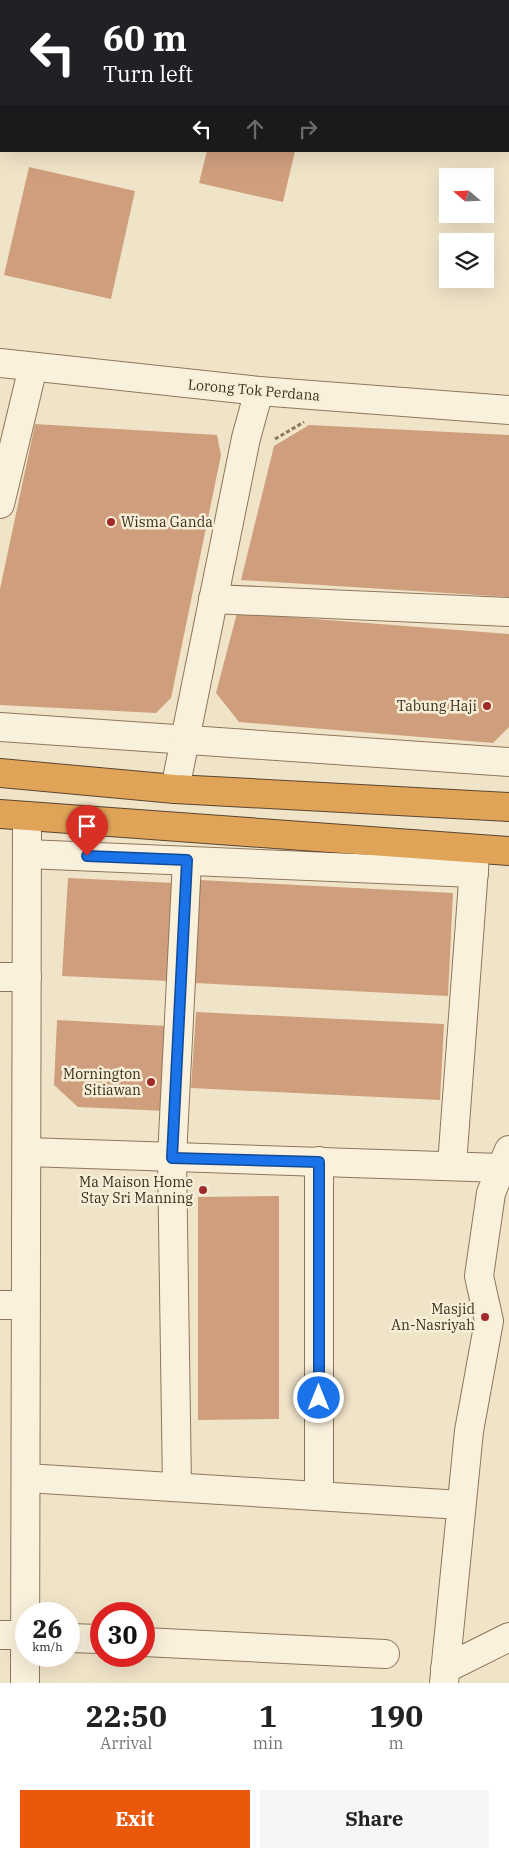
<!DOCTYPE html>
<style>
:root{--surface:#fff;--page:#f6f6f6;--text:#222;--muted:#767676;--accent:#ea580c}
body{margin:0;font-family:"IBM Plex Serif",serif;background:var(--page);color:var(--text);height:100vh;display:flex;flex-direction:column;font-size:19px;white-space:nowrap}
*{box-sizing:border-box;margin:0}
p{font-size:16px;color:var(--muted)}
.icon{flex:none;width:28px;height:28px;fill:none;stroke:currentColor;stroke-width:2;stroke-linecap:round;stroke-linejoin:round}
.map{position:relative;height:1683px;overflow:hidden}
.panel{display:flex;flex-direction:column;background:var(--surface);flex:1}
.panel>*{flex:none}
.guide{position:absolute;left:0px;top:0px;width:510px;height:152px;box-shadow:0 5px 20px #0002;background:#202124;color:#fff;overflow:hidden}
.needle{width:32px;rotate:289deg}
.fabs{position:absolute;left:439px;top:168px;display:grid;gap:10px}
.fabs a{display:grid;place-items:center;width:55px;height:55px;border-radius:0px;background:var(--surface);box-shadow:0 5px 20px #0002;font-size:25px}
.speed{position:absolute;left:15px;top:1602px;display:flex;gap:10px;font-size:25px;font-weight:700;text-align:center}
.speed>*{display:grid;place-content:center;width:65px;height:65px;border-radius:50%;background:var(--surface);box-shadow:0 5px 20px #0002;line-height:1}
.speed small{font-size:12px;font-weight:400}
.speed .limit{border:8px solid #d22;background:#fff;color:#111}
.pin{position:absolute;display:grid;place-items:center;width:42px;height:42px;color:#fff;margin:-51px -21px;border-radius:50% 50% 50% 0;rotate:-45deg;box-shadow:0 0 5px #0007}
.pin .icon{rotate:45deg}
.me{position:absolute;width:55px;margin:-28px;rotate:0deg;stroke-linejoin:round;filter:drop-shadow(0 0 4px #0008)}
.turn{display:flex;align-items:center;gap:18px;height:105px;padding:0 20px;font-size:22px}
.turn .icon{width:65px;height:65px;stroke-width:2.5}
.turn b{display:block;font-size:35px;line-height:42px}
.lanes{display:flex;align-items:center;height:48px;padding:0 20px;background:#0003;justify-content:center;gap:25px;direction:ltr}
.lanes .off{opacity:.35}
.eta{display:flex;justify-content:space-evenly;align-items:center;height:85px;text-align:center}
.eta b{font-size:30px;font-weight:800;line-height:35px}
.action{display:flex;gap:10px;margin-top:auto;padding:10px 20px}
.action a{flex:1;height:58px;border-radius:0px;background:var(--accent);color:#fff;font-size:20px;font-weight:800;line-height:58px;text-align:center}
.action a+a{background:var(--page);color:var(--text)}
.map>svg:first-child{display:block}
</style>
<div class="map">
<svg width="509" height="1683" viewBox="0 0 509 1683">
<rect width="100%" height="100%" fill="#f0e4c8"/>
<g fill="#cf9f7d">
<path d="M 207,151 L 295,151 L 283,202 L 199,183 Z"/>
<path d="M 29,167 L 135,191 L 111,299 L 4,275 Z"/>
<path d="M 35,424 L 217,435 L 221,455 L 171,698 L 156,713 L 0,705 L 0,589 Z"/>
<path d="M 309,425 L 509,435 L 509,597 L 241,580 L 274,446 Z"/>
<path d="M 237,613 L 509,634 L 509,727 L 493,743 L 239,722 L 216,693 Z"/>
<path d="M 68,878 L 174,883 L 168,981 L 62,976 Z"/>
<path d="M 200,880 L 453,893 L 448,996 L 195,983 Z"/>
<path d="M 196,1012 L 444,1024 L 440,1100 L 191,1088 Z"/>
<path d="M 57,1020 L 167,1026 L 166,1111 L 78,1107 L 54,1085 Z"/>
<path d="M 279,1196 L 279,1419 L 198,1420 L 198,1197 Z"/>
</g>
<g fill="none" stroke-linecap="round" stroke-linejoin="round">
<g stroke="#8d765c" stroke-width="30">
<g id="minor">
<path d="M 0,363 L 259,391 L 509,410"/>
<path d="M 0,504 L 33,367"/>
<path d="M 213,599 L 509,612"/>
<path d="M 0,727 L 509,762"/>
<path d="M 175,789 L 246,438 L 259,391"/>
<path d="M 27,854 L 474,873"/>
<path d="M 0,977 L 27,977"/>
<path d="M 27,1152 L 501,1168"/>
<path d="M 319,1161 L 319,1496"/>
<path d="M 452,1165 L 475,855"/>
<path d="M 0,1305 L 25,1305"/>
<path d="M 26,1478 L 461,1505"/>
<path d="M 177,1487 L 172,1157 L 187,861"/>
<path d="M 0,1635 L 26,1635"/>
<path d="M 69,1638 L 101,1639"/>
<path d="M 144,1642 L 385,1654"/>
<path d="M 445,1669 L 509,1637"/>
<path d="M 25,1683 L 27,816"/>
<path d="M 444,1683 L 469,1431 L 489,1321 L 479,1276 L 491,1193 L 509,1150"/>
</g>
</g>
<g stroke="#5b4430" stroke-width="30">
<g id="highway">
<path d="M 0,773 L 175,789 L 509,807"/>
<path d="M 0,814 L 509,851"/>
</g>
</g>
<path stroke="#8d765c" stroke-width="3" stroke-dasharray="4 2.5" stroke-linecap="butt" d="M 275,439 L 304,422"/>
<use href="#minor" stroke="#faf1dc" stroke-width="28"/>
<use href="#highway" stroke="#e0a458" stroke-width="28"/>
</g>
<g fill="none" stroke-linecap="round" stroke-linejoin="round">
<g stroke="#114b97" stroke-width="12">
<path id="route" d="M 87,856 L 187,860 L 172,1158 L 319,1162 L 319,1398"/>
</g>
<use href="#route" stroke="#1a73e8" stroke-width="9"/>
</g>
<g fill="#9e2a2b" stroke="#f7eed8" stroke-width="2">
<circle cx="111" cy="522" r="5"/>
<circle cx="487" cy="706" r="5"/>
<circle cx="151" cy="1082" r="5"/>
<circle cx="203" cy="1190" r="5"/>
<circle cx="485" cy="1317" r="5"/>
</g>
<g text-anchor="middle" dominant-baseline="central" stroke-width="5" stroke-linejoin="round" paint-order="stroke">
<g font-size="14" fill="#3d2e20" stroke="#f7eed8">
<text transform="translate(254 390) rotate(5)">Lorong Tok Perdana</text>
</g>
<g font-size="14" fill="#3d2e20" stroke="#f7eed8" text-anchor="end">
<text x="121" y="522" text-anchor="start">Wisma Ganda</text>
<text x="477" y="706">Tabung Haji</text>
<text x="141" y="1074">Mornington<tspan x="141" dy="16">Sitiawan</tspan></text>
<text x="193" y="1182">Ma Maison Home<tspan x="193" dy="16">Stay Sri Manning</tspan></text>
<text x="475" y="1309">Masjid<tspan x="475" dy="16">An-Nasriyah</tspan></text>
</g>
</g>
</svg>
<div class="fabs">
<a><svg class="needle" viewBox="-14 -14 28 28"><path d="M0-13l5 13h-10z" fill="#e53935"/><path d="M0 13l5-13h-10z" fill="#767676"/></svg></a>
<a><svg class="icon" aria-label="layers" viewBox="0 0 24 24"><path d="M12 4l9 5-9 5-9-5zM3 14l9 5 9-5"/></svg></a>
</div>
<div class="speed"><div>26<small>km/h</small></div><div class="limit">30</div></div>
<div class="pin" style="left:87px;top:856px;background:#d93025"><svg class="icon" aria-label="arrive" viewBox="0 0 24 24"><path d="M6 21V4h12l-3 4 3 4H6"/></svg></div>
<svg class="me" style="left:319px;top:1398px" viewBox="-20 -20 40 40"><circle r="17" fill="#1a73e8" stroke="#fff" stroke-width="3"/><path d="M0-11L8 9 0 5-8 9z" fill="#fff"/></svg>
<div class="guide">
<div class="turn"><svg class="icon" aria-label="left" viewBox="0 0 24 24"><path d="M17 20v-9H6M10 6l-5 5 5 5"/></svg><div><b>60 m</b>Turn left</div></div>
<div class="lanes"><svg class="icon" aria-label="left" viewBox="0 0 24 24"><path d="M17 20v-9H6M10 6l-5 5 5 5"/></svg><svg class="icon off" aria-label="ahead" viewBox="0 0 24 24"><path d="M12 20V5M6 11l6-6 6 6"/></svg><svg class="icon off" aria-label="right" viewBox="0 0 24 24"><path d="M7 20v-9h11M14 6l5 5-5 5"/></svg></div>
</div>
</div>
<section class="panel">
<div class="eta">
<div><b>22:50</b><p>Arrival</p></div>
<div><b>1</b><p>min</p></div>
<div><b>190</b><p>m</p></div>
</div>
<div class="action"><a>Exit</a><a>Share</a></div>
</section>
